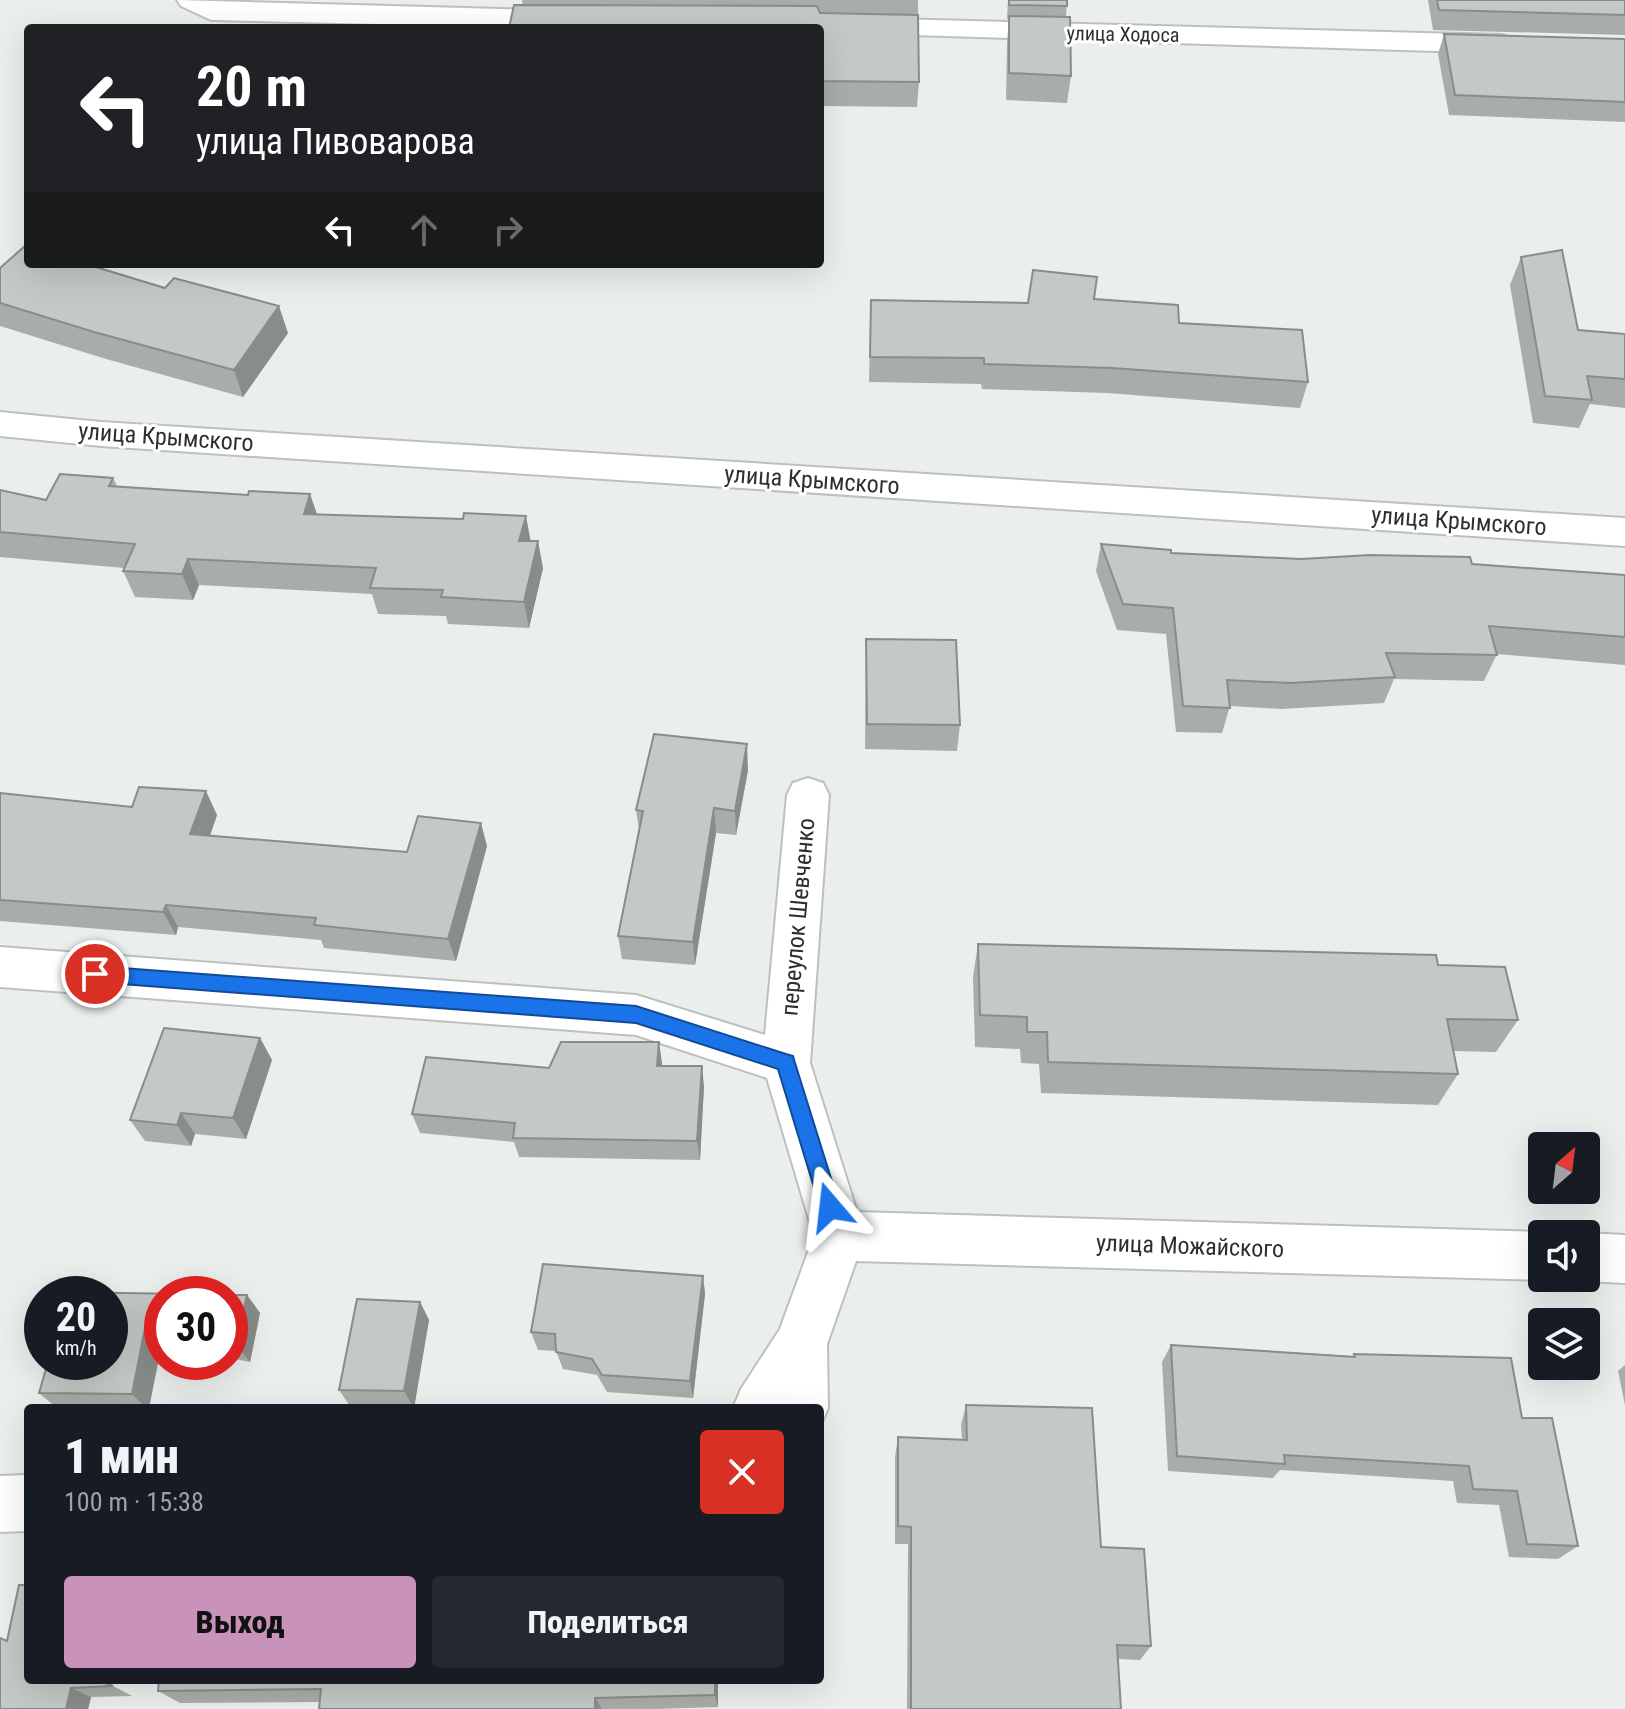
<!DOCTYPE html>
<html lang="ru">
<meta charset="utf-8">
<style>
:root{--surface:#171b24;--page:#242831;--text:#f1f3f6;--muted:#9ea1a6;--accent:#c992bb}
body{margin:0;font-family:"Roboto Condensed",sans-serif;background:var(--page);color:var(--text);height:100vh;display:flex;flex-direction:column;font-size:30px;white-space:nowrap}
*{box-sizing:border-box;margin:0}
p{font-size:26px;color:var(--muted)}
.icon{flex:none;width:44px;height:44px;fill:none;stroke:currentColor;stroke-width:2;stroke-linecap:round;stroke-linejoin:round}
.map{position:relative;flex:1;overflow:hidden}
.details{position:absolute;left:24px;top:1404px;width:800px;height:280px;display:flex;flex-direction:column;background:var(--surface);border-radius:8px;box-shadow:0 8px 32px #0002}
.details>*{flex:none}
.hud{position:absolute;left:24px;top:24px;width:800px;height:244px;border-radius:8px;box-shadow:0 8px 32px #0002;background:#202124;color:#fff;overflow:hidden}
.needle{width:52px;rotate:28deg}
.fabs{position:absolute;left:1528px;top:1132px;display:grid;gap:16px}
.fabs a{display:grid;place-items:center;width:72px;height:72px;border-radius:8px;background:var(--surface);box-shadow:0 8px 32px #0002;font-size:40px}
.speed{position:absolute;left:24px;top:1276px;display:flex;gap:16px;font-size:40px;font-weight:700;text-align:center}
.speed>*{display:grid;place-content:center;width:104px;height:104px;border-radius:50%;background:var(--surface);box-shadow:0 8px 32px #0002;line-height:1}
.speed small{font-size:20px;font-weight:400}
.speed .limit{border:12px solid #d22;background:#fff;color:#111}
.pin{position:absolute;display:grid;place-items:center;width:68px;height:68px;color:#fff;margin:-34px;border:4px solid #fff;border-radius:50%;box-shadow:0 2px 8px #0007}
.me{position:absolute;width:88px;margin:-44px;rotate:343deg;stroke-linejoin:round;filter:drop-shadow(0 0 6px #0008)}
.turn{display:flex;align-items:center;gap:28px;height:168px;padding:0 40px;font-size:36px}
.turn .icon{width:104px;height:104px;stroke-width:2.5}
.turn b{display:block;font-size:56px;line-height:68px}
.lanes{display:flex;align-items:center;height:76px;padding:0 40px;background:#0003;justify-content:center;gap:40px;direction:ltr}
.lanes .off{opacity:.35}
.round{display:grid;place-items:center;flex:none;width:84px;height:84px;border-radius:8px;background:var(--page)}
.headline{display:flex;align-items:center;justify-content:space-between;height:136px;padding:0 40px}
h1{font-size:48px;font-weight:800;line-height:60px}
.button{display:flex;gap:16px;margin-top:auto;padding:16px 40px}
.button a{flex:1;height:92px;border-radius:8px;background:var(--accent);color:#111;font-size:32px;font-weight:800;line-height:92px;text-align:center}
.button a+a{background:var(--page);color:var(--text)}
.map>svg:first-child{display:block}
</style>
<div class="map">
<svg width="1625" height="1709" viewBox="0 0 1625 1709">
<rect width="100%" height="100%" fill="#eaefed"/>
<g fill="none" stroke-linecap="round" stroke-linejoin="round">
<g stroke="#bcc1be" stroke-width="4">
<g id="street">
<path d="M 177,0 L 570,11 L 580,14 L 584,20 L 580,26 L 543,28 L 211,20 L 181,6 Z"/>
<path d="M 858,18 L 1501,35 L 1511,38 L 1516,44 L 1511,50 L 1501,53 L 848,33 L 843,27 L 848,21 Z"/>
<path d="M 0,412 L 101,422 L 1625,518 L 1625,546 L 101,446 L 0,436 Z"/>
<path d="M 808,778 L 823,783 L 829,795 L 810,1063 L 857,1212 L 1542,1232 L 1548,1234 L 1542,1234 L 1542,1278 L 1548,1278 L 1542,1280 L 856,1261 L 827,1344 L 828,1408 L 820,1427 L 820,1408 L 733,1408 L 741,1389 L 780,1329 L 814,1236 L 767,1078 L 636,1035 L 0,987 L 0,947 L 636,995 L 765,1035 L 787,795 L 793,783 Z"/>
<path d="M 1586,1233 L 1625,1235 L 1625,1283 L 1586,1281 L 1577,1278 L 1586,1278 L 1586,1234 L 1582,1234 Z"/>
<path d="M 28,1475 L 28,1531 L 0,1532 L 0,1476 Z"/>
</g>
</g>
<use href="#street" fill="#fff" fill-rule="evenodd"/>
</g>
<g fill="#a8adaa">
<path d="M 522,0 L 918,0 L 919,82 L 917,107 L 820,106 L 820,28 L 523,5 Z"/>
<path d="M 1008,0 L 1067,0 L 1066,17 L 1071,76 L 1067,103 L 1006,100 L 1007,43 L 1009,19 L 1007,19 Z"/>
<path d="M 1428,0 L 1625,0 L 1625,35 L 1433,30 Z"/>
<path d="M 1444,34 L 1625,39 L 1625,122 L 1449,115 L 1438,54 Z"/>
<path d="M 1521,257 L 1578,330 L 1625,334 L 1625,408 L 1590,404 L 1579,428 L 1533,423 L 1510,285 Z"/>
<path d="M 0,268 L 165,288 L 288,333 L 243,397 L 106,359 L 0,326 Z"/>
<path d="M 1094,299 L 1179,323 L 1308,382 L 1300,408 L 1107,393 L 982,389 L 981,384 L 869,382 L 871,300 L 1028,303 Z"/>
<path d="M 113,478 L 117,486 L 248,495 L 310,494 L 317,514 L 530,541 L 543,568 L 529,628 L 448,624 L 446,616 L 378,614 L 372,594 L 199,585 L 193,600 L 135,597 L 123,571 L 124,568 L 0,557 L 0,490 L 46,500 Z"/>
<path d="M 1101,544 L 1171,553 L 1301,559 L 1472,564 L 1625,575 L 1625,665 L 1497,654 L 1484,681 L 1394,679 L 1384,703 L 1281,709 L 1230,706 L 1222,733 L 1176,732 L 1166,634 L 1117,630 L 1096,571 Z"/>
<path d="M 866,639 L 960,725 L 957,751 L 865,749 Z"/>
<path d="M 748,770 L 736,835 L 716,833 L 695,965 L 622,959 L 618,936 L 639,830 L 636,810 Z"/>
<path d="M 0,793 L 132,807 L 217,815 L 210,836 L 407,852 L 487,846 L 456,961 L 324,948 L 321,940 L 178,927 L 176,935 L 0,921 Z"/>
<path d="M 978,944 L 1438,965 L 1518,1020 L 1496,1052 L 1454,1051 L 1458,1074 L 1438,1105 L 1041,1093 L 1039,1064 L 1021,1063 L 1020,1049 L 975,1047 L 973,977 Z"/>
<path d="M 260,1038 L 272,1060 L 246,1139 L 195,1134 L 191,1146 L 145,1141 L 130,1120 Z"/>
<path d="M 662,1063 L 662,1066 L 704,1086 L 700,1160 L 519,1157 L 514,1142 L 420,1133 L 412,1114 L 549,1068 Z"/>
<path d="M 703,1276 L 705,1294 L 693,1398 L 607,1392 L 597,1375 L 563,1369 L 556,1351 L 538,1350 L 531,1332 Z"/>
<path d="M 162,1294 L 162,1345 L 149,1408 L 57,1408 L 39,1393 Z"/>
<path d="M 230,1295 L 247,1295 L 260,1313 L 250,1362 L 230,1358 Z"/>
<path d="M 420,1302 L 429,1320 L 414,1408 L 350,1406 L 339,1390 Z"/>
<path d="M 1171,1345 L 1352,1356 L 1354,1354 L 1522,1418 L 1578,1546 L 1558,1559 L 1509,1557 L 1499,1505 L 1457,1503 L 1453,1481 L 1280,1470 L 1273,1478 L 1168,1471 L 1162,1362 Z"/>
<path d="M 1625,1365 L 1625,1405 L 1618,1371 Z"/>
<path d="M 966,1405 L 1101,1547 L 1151,1646 L 1140,1660 L 1118,1659 L 1121,1709 L 907,1709 L 908,1544 L 895,1544 L 895,1457 L 898,1437 L 962,1439 L 961,1425 Z"/>
<path d="M 28,1680 L 113,1686 L 132,1696 L 91,1697 L 88,1709 L 0,1709 Z"/>
<path d="M 718,1680 L 718,1707 L 656,1709 L 319,1709 L 320,1702 L 180,1703 L 158,1691 Z"/>
</g>
<g fill="#888d8b">
<path d="M 279,306 L 288,333 L 243,397 L 234,370 Z"/>
<path d="M 310,494 L 319,521 L 304,514 Z"/>
<path d="M 526,516 L 531,543 L 519,541 Z"/>
<path d="M 538,541 L 543,568 L 529,628 L 524,602 Z"/>
<path d="M 188,559 L 199,585 L 193,600 L 182,574 Z"/>
<path d="M 747,744 L 748,770 L 736,835 L 735,811 Z"/>
<path d="M 206,791 L 217,815 L 202,858 L 190,834 Z"/>
<path d="M 714,808 L 716,833 L 695,965 L 693,942 Z"/>
<path d="M 481,823 L 487,846 L 456,961 L 448,939 Z"/>
<path d="M 166,905 L 178,927 L 176,935 L 163,912 Z"/>
<path d="M 260,1038 L 272,1060 L 246,1139 L 233,1118 Z"/>
<path d="M 659,1042 L 662,1063 L 661,1086 L 657,1066 Z"/>
<path d="M 702,1066 L 704,1086 L 700,1160 L 697,1141 Z"/>
<path d="M 181,1113 L 195,1134 L 191,1146 L 177,1125 Z"/>
<path d="M 703,1276 L 705,1294 L 693,1398 L 690,1381 Z"/>
<path d="M 247,1295 L 260,1313 L 250,1362 L 236,1344 Z"/>
<path d="M 420,1302 L 429,1320 L 414,1408 L 404,1391 Z"/>
<path d="M 145,1328 L 161,1345 L 149,1408 L 146,1408 L 132,1394 Z"/>
<path d="M 715,1680 L 718,1680 L 718,1707 L 715,1695 Z"/>
<path d="M 71,1688 L 91,1697 L 88,1709 L 66,1709 Z"/>
<path d="M 595,1698 L 602,1709 L 595,1709 Z"/>
</g>
<g fill="#c3c9c6" stroke="#888d8b" stroke-width="2">
<path d="M 1009,0 L 1067,0 L 1067,6 L 1009,5 Z"/>
<path d="M 1437,0 L 1625,0 L 1625,15 L 1439,10 Z"/>
<path d="M 514,5 L 817,6 L 820,13 L 918,15 L 919,82 L 820,81 L 820,28 L 509,28 Z"/>
<path d="M 1009,16 L 1070,17 L 1071,76 L 1009,73 Z"/>
<path d="M 1444,34 L 1625,39 L 1625,102 L 1455,95 Z"/>
<path d="M 25,246 L 28,247 L 28,264 L 86,264 L 165,288 L 174,278 L 279,306 L 234,370 L 94,332 L 0,303 L 0,268 Z"/>
<path d="M 1562,250 L 1578,330 L 1625,334 L 1625,379 L 1587,376 L 1592,400 L 1545,396 L 1521,257 Z"/>
<path d="M 1033,270 L 1097,277 L 1094,299 L 1178,305 L 1179,323 L 1302,330 L 1308,382 L 1112,368 L 984,364 L 984,358 L 870,357 L 871,300 L 1028,303 Z"/>
<path d="M 60,474 L 113,478 L 109,486 L 248,495 L 249,491 L 310,494 L 304,514 L 463,519 L 464,513 L 526,516 L 519,541 L 538,541 L 524,602 L 441,597 L 443,590 L 370,588 L 376,568 L 188,559 L 182,574 L 123,571 L 135,544 L 0,532 L 0,490 L 46,500 Z"/>
<path d="M 1101,544 L 1171,550 L 1171,553 L 1301,559 L 1370,555 L 1470,557 L 1472,564 L 1625,575 L 1625,637 L 1489,626 L 1497,655 L 1386,653 L 1395,677 L 1290,683 L 1227,680 L 1230,708 L 1183,706 L 1173,608 L 1123,604 Z"/>
<path d="M 866,639 L 956,640 L 960,725 L 867,724 Z"/>
<path d="M 654,734 L 747,744 L 735,811 L 714,808 L 693,942 L 618,936 L 643,811 L 636,810 Z"/>
<path d="M 139,787 L 206,791 L 190,834 L 407,852 L 418,816 L 481,823 L 448,939 L 314,925 L 316,918 L 166,905 L 163,912 L 0,900 L 0,793 L 132,807 Z"/>
<path d="M 978,944 L 1436,955 L 1438,965 L 1505,967 L 1518,1020 L 1447,1019 L 1458,1074 L 1048,1062 L 1047,1032 L 1027,1032 L 1027,1017 L 980,1015 Z"/>
<path d="M 164,1028 L 260,1038 L 233,1118 L 181,1113 L 177,1125 L 130,1120 Z"/>
<path d="M 561,1042 L 659,1042 L 657,1066 L 702,1066 L 697,1141 L 513,1138 L 515,1123 L 412,1114 L 426,1057 L 549,1068 Z"/>
<path d="M 543,1264 L 703,1276 L 690,1381 L 602,1375 L 592,1359 L 556,1352 L 555,1334 L 531,1332 Z"/>
<path d="M 67,1292 L 181,1294 L 162,1294 L 162,1331 L 145,1328 L 132,1394 L 39,1393 L 48,1362 L 110,1362 L 110,1294 L 66,1294 Z"/>
<path d="M 230,1295 L 247,1295 L 236,1344 L 230,1343 Z"/>
<path d="M 357,1299 L 420,1302 L 404,1391 L 339,1390 Z"/>
<path d="M 1171,1345 L 1355,1357 L 1354,1354 L 1511,1358 L 1522,1418 L 1552,1418 L 1578,1546 L 1527,1544 L 1517,1491 L 1473,1489 L 1469,1466 L 1284,1455 L 1285,1464 L 1177,1456 Z"/>
<path d="M 966,1405 L 1092,1408 L 1101,1547 L 1144,1549 L 1151,1646 L 1117,1645 L 1121,1709 L 911,1709 L 911,1527 L 898,1526 L 898,1437 L 967,1440 Z"/>
<path d="M 19,1585 L 28,1585 L 28,1680 L 98,1680 L 113,1686 L 71,1688 L 66,1709 L 0,1709 L 0,1638 L 7,1641 Z"/>
<path d="M 159,1680 L 715,1680 L 715,1695 L 595,1698 L 595,1709 L 319,1709 L 321,1689 L 158,1691 Z"/>
</g>
<path fill="#1a73e8" stroke="#114b97" stroke-width="2" d="M 95,966 L 636,1006 L 786,1054 L 793,1056 L 795,1063 L 840,1207 L 837,1214 L 830,1217 L 822,1214 L 778,1069 L 636,1023 L 95,982 L 89,980 L 86,974 L 89,968 Z"/>
<g text-anchor="middle" dominant-baseline="central" stroke-width="6" stroke-linejoin="round" paint-order="stroke">
<g font-size="20" fill="#2d2f2e" stroke="#fff">
<text transform="translate(1123 34) rotate(1)">улица Ходоса</text>
</g>
<g font-size="24" fill="#2d2f2e" stroke="#fff">
<text transform="translate(166 437) rotate(4)">улица Крымского</text>
<text transform="translate(812 480) rotate(4)">улица Крымского</text>
<text transform="translate(1459 521) rotate(4)">улица Крымского</text>
<text transform="translate(798 917) rotate(-85)">переулок Шевченко</text>
<text transform="translate(1190 1246) rotate(2)">улица Можайского</text>
</g>
</g>
</svg>
<div class="fabs">
<a><svg class="needle" viewBox="-14 -14 28 28"><path d="M0-13l5 13h-10z" fill="#e53935"/><path d="M0 13l5-13h-10z" fill="#9ea1a6"/></svg></a>
<a><svg class="icon" aria-label="sound" viewBox="0 0 24 24"><path d="M4 9h4l5-4v14l-5-4H4zM17 9q2 3 0 6"/></svg></a>
<a><svg class="icon" aria-label="layers" viewBox="0 0 24 24"><path d="M12 4l9 5-9 5-9-5zM3 14l9 5 9-5"/></svg></a>
</div>
<div class="speed"><div>20<small>km/h</small></div><div class="limit">30</div></div>
<div class="pin" style="left:95px;top:974px;background:#d93025"><svg class="icon" aria-label="arrive" viewBox="0 0 24 24"><path d="M6 21V4h12l-3 4 3 4H6"/></svg></div>
<svg class="me" style="left:830px;top:1207px" viewBox="-20 -20 40 40"><path d="M0-17L14 15 0 8-14 15z" fill="#1a73e8" stroke="#fff" stroke-width="4"/></svg>
<div class="hud">
<div class="turn"><svg class="icon" aria-label="left" viewBox="0 0 24 24"><path d="M17 20v-9H6M10 6l-5 5 5 5"/></svg><div><b>20 m</b>улица Пивоварова</div></div>
<div class="lanes"><svg class="icon" aria-label="left" viewBox="0 0 24 24"><path d="M17 20v-9H6M10 6l-5 5 5 5"/></svg><svg class="icon off" aria-label="ahead" viewBox="0 0 24 24"><path d="M12 20V5M6 11l6-6 6 6"/></svg><svg class="icon off" aria-label="right" viewBox="0 0 24 24"><path d="M7 20v-9h11M14 6l5 5-5 5"/></svg></div>
</div>
<section class="details">
<div class="headline"><div><h1>1 мин</h1><p>100 m · 15:38</p></div><a class="round" style="background:#d93025;color:#fff"><svg class="icon" aria-label="close" viewBox="0 0 24 24"><path d="M6 6l12 12M18 6L6 18"/></svg></a></div>
<div class="button"><a>Выход</a><a>Поделиться</a></div>
</section>
</div>
